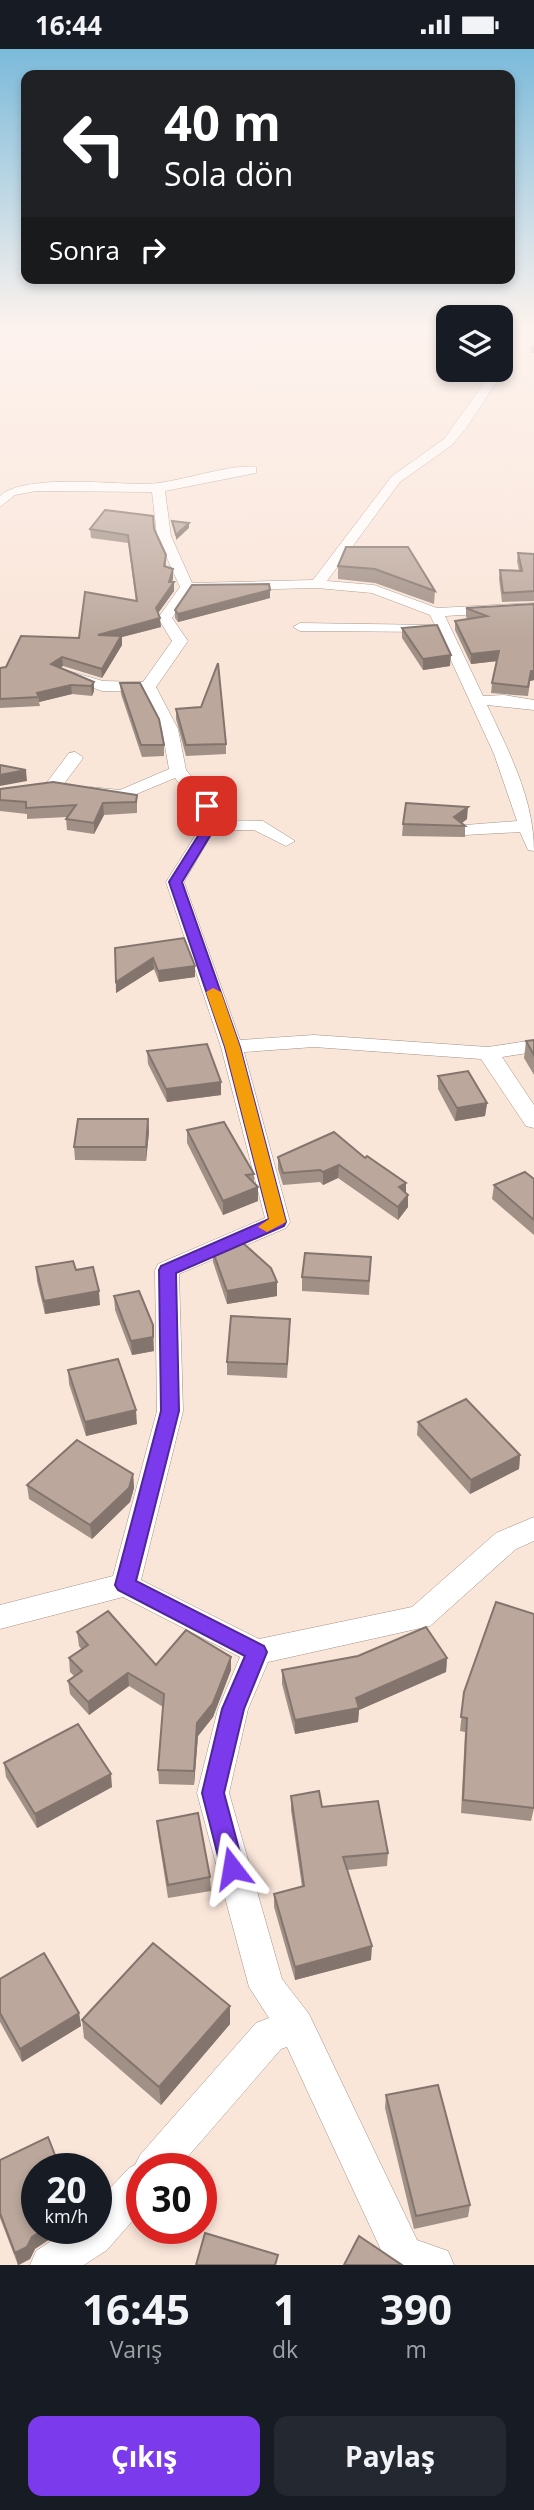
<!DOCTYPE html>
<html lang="tr">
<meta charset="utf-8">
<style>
:root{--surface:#171b24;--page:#242831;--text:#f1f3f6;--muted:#9ea1a6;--accent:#7c3aed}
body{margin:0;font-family:"Open Sans",sans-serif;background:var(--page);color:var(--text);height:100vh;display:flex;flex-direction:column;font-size:26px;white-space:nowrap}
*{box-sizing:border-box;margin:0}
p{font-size:23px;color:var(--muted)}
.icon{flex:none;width:38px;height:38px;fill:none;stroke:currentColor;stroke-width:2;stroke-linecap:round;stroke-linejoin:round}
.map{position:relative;height:2216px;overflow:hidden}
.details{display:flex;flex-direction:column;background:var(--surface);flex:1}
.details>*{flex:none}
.hud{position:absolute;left:21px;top:21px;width:494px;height:214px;border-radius:14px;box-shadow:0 4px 10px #0003;background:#202124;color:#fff;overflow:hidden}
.fabs{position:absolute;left:436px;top:256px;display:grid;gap:14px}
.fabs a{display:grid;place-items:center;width:77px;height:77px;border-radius:14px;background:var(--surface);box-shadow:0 4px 10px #0003;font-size:35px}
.speed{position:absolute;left:21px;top:2104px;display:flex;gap:14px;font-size:35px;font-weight:700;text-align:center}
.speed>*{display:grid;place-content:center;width:91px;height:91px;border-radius:50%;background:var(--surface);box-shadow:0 4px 10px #0003;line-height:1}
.speed small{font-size:18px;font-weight:400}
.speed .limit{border:10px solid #d22;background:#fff;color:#111}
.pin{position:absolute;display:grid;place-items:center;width:60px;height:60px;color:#fff;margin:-30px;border-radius:14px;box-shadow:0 4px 10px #0006}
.me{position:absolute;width:77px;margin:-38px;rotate:346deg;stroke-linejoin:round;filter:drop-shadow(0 0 5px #0008)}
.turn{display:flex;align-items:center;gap:24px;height:147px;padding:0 28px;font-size:32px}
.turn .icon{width:91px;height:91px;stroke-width:2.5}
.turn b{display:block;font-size:49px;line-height:60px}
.then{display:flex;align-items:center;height:66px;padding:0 28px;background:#0003;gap:14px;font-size:26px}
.eta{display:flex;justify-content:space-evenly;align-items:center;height:119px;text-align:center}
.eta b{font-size:42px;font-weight:700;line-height:49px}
.button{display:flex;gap:14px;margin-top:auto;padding:14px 28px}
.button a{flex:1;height:80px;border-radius:14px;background:var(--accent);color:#fff;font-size:28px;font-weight:700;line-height:80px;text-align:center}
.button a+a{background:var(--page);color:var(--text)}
.status{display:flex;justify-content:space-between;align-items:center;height:49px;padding:0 35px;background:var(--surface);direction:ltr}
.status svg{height:19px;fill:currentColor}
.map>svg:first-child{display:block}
</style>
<div class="status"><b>16:44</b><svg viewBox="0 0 49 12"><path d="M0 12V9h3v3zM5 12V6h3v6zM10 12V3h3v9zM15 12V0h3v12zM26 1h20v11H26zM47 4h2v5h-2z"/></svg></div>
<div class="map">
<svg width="534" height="2216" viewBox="0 0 534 2216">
<rect width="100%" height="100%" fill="#fae5d9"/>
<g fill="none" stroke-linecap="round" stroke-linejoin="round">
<g stroke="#a59286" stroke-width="1">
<g id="street">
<path d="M 506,281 L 516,281 L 516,303 L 467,378 L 452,396 L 400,433 L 327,532 L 374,536 L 437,559 L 534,554 L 534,562 L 445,567 L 483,647 L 504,646 L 534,651 L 534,661 L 487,656 C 509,703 534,750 534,802 L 528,801 L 520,783 L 465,786 L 456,781 L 465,776 L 517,772 L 494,705 L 438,583 L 300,582 L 293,578 L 300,574 L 435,576 L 430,566 L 372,544 L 317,539 L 191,542 L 172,569 L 188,592 L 156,638 L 178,680 L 186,721 L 216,757 L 214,771 L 263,772 L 295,792 L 286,797 L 254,781 L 214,781 L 184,833 L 240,991 L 314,986 L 488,998 L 534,991 L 534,1003 L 502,1008 L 534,1056 L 534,1079 L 526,1077 L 481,1010 L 314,998 L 244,1003 L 290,1173 L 286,1179 L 179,1225 L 183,1362 L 141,1531 L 259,1590 L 412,1558 L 496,1484 L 534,1468 L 534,1492 L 516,1500 L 430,1577 L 268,1613 L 248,1660 L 229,1744 L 282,1930 L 309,1965 L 417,2191 L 448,2202 L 454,2216 L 388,2216 L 287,1998 L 281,2000 L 178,2119 L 142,2119 L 142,2161 L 107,2201 L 84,2216 L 30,2216 L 36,2202 L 71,2179 L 96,2179 L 96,2154 L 129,2119 L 135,2116 L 140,2106 L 256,1974 L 269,1969 L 249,1938 L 197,1744 L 218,1660 L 240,1608 L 123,1548 L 0,1580 L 0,1556 L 113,1527 L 157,1362 L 155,1221 L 158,1215 L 265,1169 L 221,998 L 166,833 L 195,787 L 198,758 L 175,729 L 122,751 L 90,746 L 87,742 L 90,738 L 120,741 L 169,720 L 162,680 L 143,643 L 102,642 L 57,626 L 65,621 L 103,632 L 143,633 L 172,592 L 158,569 L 180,538 L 157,487 L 152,443 L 36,442 L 15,446 L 0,458 L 0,447 C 22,425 111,435 144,435 C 176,435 230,414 256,418 L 256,424 L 165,442 L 171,487 L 192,534 L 313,531 L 392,427 L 444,390 L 494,320 L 500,320 C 500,307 506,296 506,281 Z"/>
<path d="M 75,703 L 83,708 L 81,712 L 60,740 L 48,740 L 45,736 L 69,704 Z"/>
</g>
</g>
<use href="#street" fill="#fff" fill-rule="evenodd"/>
</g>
<g fill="#a19086">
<path d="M 534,296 L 534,304 L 531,304 L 531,298 Z"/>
<path d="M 90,480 L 154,480 L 166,506 L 166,518 L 173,529 L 172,533 L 174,542 L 158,564 L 161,578 L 122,588 L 122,596 L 102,629 L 63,617 L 60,619 L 94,633 L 94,642 L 92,647 L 72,645 L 39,653 L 40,657 L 0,659 L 0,619 L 6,618 L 79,589 L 136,552 L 128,494 L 91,489 Z"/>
<path d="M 346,498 L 435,542 L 434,555 L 375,534 L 338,530 L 338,517 Z"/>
<path d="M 518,504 L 534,505 L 534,552 L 502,553 L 499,530 L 500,521 L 519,522 L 517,512 Z"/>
<path d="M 270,549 L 178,573 L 175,569 L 175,561 Z"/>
<path d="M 534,555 L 534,631 L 530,632 L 528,647 L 491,644 L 492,634 L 497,612 L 471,615 L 455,581 L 455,572 L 469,570 L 466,568 L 466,559 Z"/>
<path d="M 402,579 L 450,617 L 423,621 L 402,589 Z"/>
<path d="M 120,634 L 164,696 L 164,707 L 142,708 L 121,645 Z"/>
<path d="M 201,658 L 226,695 L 226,705 L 186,707 L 176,670 L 176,660 Z"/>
<path d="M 0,740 L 137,746 L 137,764 L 104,766 L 94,785 L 67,781 L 66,770 L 67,768 L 27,770 L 27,765 L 0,762 Z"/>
<path d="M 467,770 L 462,774 L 465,777 L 465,788 L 402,787 L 403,775 Z"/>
<path d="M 115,899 L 195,917 L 195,928 L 159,933 L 154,920 L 116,944 Z"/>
<path d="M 534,991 L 534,1026 L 524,1009 L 526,992 Z"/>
<path d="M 147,1002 L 221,1033 L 221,1046 L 167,1053 L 148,1015 Z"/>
<path d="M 438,1027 L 487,1054 L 485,1067 L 455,1072 L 438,1040 Z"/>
<path d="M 148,1070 L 149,1083 L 146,1112 L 75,1111 L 74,1098 Z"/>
<path d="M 187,1081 L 254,1125 L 254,1135 L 258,1152 L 223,1166 L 187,1094 Z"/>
<path d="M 278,1108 L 365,1109 L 406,1134 L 406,1144 L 408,1146 L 408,1158 L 398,1171 L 338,1129 L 323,1136 L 320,1133 L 283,1136 L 278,1120 Z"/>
<path d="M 534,1130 L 534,1186 L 492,1150 L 494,1136 Z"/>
<path d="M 212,1200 L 277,1233 L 277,1247 L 227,1255 L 213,1213 Z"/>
<path d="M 371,1208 L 369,1246 L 302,1242 L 302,1228 Z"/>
<path d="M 36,1218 L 76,1221 L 100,1256 L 45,1265 L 37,1232 Z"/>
<path d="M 114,1247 L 154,1302 L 132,1306 L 115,1261 Z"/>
<path d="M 290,1283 L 287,1329 L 227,1326 L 227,1313 Z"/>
<path d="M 68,1321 L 137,1375 L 86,1387 L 69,1335 Z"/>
<path d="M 418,1373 L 520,1406 L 519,1420 L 470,1445 L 417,1386 Z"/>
<path d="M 133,1425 L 134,1439 L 130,1453 L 92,1490 L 29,1450 L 27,1436 Z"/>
<path d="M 77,1583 L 156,1616 L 231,1608 L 231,1621 L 213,1668 L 198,1687 L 194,1736 L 159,1735 L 158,1721 L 163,1658 L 129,1637 L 89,1666 L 70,1645 L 68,1632 L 74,1627 L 70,1623 L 69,1609 L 82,1601 L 79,1597 Z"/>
<path d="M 447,1609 L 446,1623 L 359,1661 L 358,1673 L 295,1685 L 282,1635 L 282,1621 Z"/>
<path d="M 464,1643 L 534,1759 L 531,1772 L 461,1764 L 465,1683 L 460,1682 Z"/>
<path d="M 4,1714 L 112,1738 L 37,1779 L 6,1728 Z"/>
<path d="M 291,1747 L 322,1758 L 388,1804 L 387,1817 L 347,1821 L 371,1911 L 295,1931 L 274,1858 L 274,1845 L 302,1838 L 291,1761 Z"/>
<path d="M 157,1772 L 210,1828 L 211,1842 L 168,1849 L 158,1785 Z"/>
<path d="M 0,1930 L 79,1964 L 81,1977 L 22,2013 L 0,1973 Z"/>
<path d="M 230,1957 L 230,1975 L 161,2056 L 84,1989 L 82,1971 Z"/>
<path d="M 386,2046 L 470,2156 L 468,2168 L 414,2180 L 385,2059 Z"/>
<path d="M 0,2111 L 35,2200 L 30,2210 L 19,2216 L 18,2216 L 0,2169 Z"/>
</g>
<g fill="#83756d">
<path d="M 189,474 L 189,479 L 176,491 L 176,486 Z"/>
<path d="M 173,520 L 173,529 L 170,538 L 174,533 L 174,542 L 156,567 L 156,559 L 169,533 Z"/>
<path d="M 270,541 L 270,549 L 178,573 L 178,565 Z"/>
<path d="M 160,569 L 161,578 L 122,588 L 122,596 L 102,629 L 98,586 Z"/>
<path d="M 499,602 L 498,612 L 471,615 L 471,605 Z"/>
<path d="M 451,606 L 450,617 L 423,621 L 423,610 Z"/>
<path d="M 62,608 L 63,617 L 51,624 L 51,615 Z"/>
<path d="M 531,622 L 534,622 L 534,631 L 530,632 L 528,647 Z"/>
<path d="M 94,633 L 94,642 L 92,647 L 91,637 Z"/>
<path d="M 71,636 L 72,645 L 39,653 L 39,648 L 37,644 Z"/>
<path d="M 26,721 L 27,732 L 0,737 L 0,726 Z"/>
<path d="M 103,754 L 104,766 L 94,785 L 94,774 Z"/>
<path d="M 468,758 L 467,770 L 459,776 L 454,768 Z"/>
<path d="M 153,909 L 154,920 L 116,944 L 116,933 Z"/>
<path d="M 195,917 L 195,928 L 159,933 L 158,922 Z"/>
<path d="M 221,1033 L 221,1046 L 167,1053 L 166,1040 Z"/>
<path d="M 487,1054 L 485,1067 L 455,1072 L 457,1059 Z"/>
<path d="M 148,1070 L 149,1083 L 146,1112 L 146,1098 Z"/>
<path d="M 339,1116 L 338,1129 L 323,1136 L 323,1123 Z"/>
<path d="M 406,1134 L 406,1146 L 399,1138 Z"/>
<path d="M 258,1138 L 258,1152 L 223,1166 L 223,1152 Z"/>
<path d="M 408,1146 L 408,1158 L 398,1171 L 398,1158 Z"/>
<path d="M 277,1233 L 277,1247 L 227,1255 L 227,1242 Z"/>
<path d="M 99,1242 L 100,1256 L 45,1265 L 44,1252 Z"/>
<path d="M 153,1276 L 154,1302 L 132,1306 L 131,1292 Z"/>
<path d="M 136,1361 L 137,1375 L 86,1387 L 85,1373 Z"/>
<path d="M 520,1406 L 519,1420 L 470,1445 L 471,1431 Z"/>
<path d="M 133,1425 L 134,1439 L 130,1453 L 92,1490 L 90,1476 Z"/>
<path d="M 231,1608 L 231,1621 L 213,1668 L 198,1687 L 194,1736 L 194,1722 L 197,1674 Z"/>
<path d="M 447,1609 L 446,1623 L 359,1661 L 358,1673 L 295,1685 L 295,1671 L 356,1649 Z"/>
<path d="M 128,1624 L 129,1637 L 89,1666 L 88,1653 Z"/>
<path d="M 111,1725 L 112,1738 L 37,1779 L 35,1765 Z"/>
<path d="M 372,1897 L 371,1911 L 295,1931 L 295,1918 Z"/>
<path d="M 230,1957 L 230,1975 L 161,2056 L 159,2038 Z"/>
<path d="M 79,1964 L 81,1977 L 22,2013 L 20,2000 Z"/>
<path d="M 46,2179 L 67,2179 L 35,2200 L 30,2210 L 18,2216 L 15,2204 L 32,2188 Z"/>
</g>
<g fill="#bba79c" stroke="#83756d" stroke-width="2">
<path d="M 105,461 L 153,467 L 154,480 L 166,506 L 164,517 L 173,520 L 169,533 L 174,533 L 156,559 L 160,569 L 98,586 L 121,587 L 102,620 L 62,608 L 51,615 L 94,633 L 91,637 L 71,636 L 37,644 L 39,648 L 0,650 L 0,619 L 6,618 L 21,587 L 79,589 L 85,543 L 137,552 L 128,486 L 90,480 Z"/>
<path d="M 172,472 L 189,474 L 176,486 Z"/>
<path d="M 346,498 L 408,498 L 435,542 L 375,520 L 338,517 Z"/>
<path d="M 518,504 L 534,505 L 534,542 L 503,544 L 500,521 L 522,522 Z"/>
<path d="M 269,535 L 270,541 L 178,565 L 175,561 L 192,536 Z"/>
<path d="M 534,555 L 534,622 L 531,622 L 528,638 L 492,634 L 499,602 L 471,605 L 455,572 L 487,567 L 466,559 Z"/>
<path d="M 437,576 L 451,606 L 423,610 L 402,579 Z"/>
<path d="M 218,614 L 226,695 L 186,696 L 176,660 L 201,658 Z"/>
<path d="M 120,634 L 140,634 L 159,670 L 164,696 L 141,696 Z"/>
<path d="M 0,716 L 26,721 L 0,726 Z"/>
<path d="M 53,733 L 137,746 L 136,753 L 103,754 L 94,774 L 66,770 L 76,756 L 26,759 L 26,753 L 0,751 L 0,740 Z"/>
<path d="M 406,754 L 468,758 L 454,768 L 465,777 L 403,775 Z"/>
<path d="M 184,889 L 195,917 L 158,922 L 153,909 L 116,933 L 115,899 Z"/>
<path d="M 534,991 L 534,1006 L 526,992 Z"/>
<path d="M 207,995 L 221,1033 L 166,1040 L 147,1002 Z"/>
<path d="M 468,1022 L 487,1054 L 457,1059 L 438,1027 Z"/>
<path d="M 78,1070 L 148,1070 L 146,1098 L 74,1098 Z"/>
<path d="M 224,1073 L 254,1125 L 246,1126 L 258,1138 L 223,1152 L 187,1081 Z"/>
<path d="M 334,1083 L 365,1109 L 367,1107 L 406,1134 L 399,1138 L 408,1146 L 398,1158 L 339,1116 L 323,1123 L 320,1121 L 283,1124 L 278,1108 Z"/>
<path d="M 525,1123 L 534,1130 L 534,1171 L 494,1136 Z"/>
<path d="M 243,1194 L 271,1219 L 277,1233 L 227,1242 L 212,1200 Z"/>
<path d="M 305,1204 L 371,1208 L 369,1232 L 302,1228 Z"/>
<path d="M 73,1212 L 76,1221 L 93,1218 L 99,1242 L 44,1252 L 36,1218 Z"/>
<path d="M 139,1242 L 153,1276 L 153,1288 L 131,1292 L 114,1247 Z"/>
<path d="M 231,1267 L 290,1270 L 287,1315 L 227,1313 Z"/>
<path d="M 118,1310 L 136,1361 L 85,1373 L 68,1321 Z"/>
<path d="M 466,1350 L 520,1406 L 471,1431 L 418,1373 Z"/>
<path d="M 77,1391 L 133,1425 L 129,1439 L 90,1476 L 27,1436 Z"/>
<path d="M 496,1553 L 534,1565 L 534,1759 L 463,1751 L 467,1669 L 461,1668 L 464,1643 Z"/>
<path d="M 108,1562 L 156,1616 L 186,1581 L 231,1608 L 213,1654 L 197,1674 L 194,1722 L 158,1721 L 164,1645 L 128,1624 L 88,1653 L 68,1632 L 82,1622 L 69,1609 L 88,1596 L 77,1583 Z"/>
<path d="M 426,1578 L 447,1609 L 356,1649 L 359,1659 L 295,1671 L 282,1621 L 358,1607 Z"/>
<path d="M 78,1675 L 111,1725 L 35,1765 L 4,1714 Z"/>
<path d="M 319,1742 L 322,1758 L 378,1752 L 388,1804 L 343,1808 L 372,1897 L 295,1918 L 274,1845 L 304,1837 L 291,1747 Z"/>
<path d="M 198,1764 L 210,1828 L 168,1836 L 157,1772 Z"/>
<path d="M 153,1894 L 230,1957 L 159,2038 L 82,1971 Z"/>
<path d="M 44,1904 L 79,1964 L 20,2000 L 0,1964 L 0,1930 Z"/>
<path d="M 438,2036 L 470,2156 L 416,2167 L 386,2046 Z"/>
<path d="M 48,2088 L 60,2119 L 37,2119 L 37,2179 L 46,2179 L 32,2188 L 27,2198 L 15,2204 L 0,2164 L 0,2111 Z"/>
<path d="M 205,2184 L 278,2206 L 275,2216 L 196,2216 Z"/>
<path d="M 359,2187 L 402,2216 L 344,2216 Z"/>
</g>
<linearGradient id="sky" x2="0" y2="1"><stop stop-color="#7bbada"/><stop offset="0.47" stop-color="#fdf3ee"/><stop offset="1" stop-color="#fdf3ee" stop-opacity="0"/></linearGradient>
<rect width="534" height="592" fill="url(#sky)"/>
<path fill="#7c3aed" stroke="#51269a" stroke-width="2" d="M 207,754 L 213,757 L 210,787 L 182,833 L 240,998 L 286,1173 L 284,1177 L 176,1224 L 179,1362 L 136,1532 L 264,1597 L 267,1603 L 244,1660 L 224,1744 L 244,1819 L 240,1827 L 232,1830 L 224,1827 L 221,1819 L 202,1744 L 222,1660 L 245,1607 L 118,1541 L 115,1536 L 161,1362 L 159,1221 L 161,1217 L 269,1170 L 225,998 L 169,833 L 198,787 L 201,757 Z"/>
<path fill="#f59e0b" d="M 213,939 L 221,943 L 240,998 L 286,1173 L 267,1183 L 258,1178 L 269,1170 L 225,998 L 206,943 Z"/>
</svg>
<div class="fabs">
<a><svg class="icon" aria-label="layers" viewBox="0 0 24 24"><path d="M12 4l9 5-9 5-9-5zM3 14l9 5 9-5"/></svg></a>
</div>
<div class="speed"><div>20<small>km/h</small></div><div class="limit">30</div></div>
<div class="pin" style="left:207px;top:757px;background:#d93025"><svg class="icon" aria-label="arrive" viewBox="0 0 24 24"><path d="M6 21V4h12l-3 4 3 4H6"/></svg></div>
<svg class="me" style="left:232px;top:1819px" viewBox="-20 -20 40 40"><path d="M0-17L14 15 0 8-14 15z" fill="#7c3aed" stroke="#fff" stroke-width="4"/></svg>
<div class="hud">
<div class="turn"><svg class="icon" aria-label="left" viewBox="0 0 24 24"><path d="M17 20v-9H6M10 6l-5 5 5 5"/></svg><div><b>40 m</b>Sola dön</div></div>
<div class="then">Sonra<svg class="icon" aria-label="right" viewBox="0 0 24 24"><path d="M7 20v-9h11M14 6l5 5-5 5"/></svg></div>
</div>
</div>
<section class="details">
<div class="eta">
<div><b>16:45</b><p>Varış</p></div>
<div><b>1</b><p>dk</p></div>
<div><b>390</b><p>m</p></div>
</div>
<div class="button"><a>Çıkış</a><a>Paylaş</a></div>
</section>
